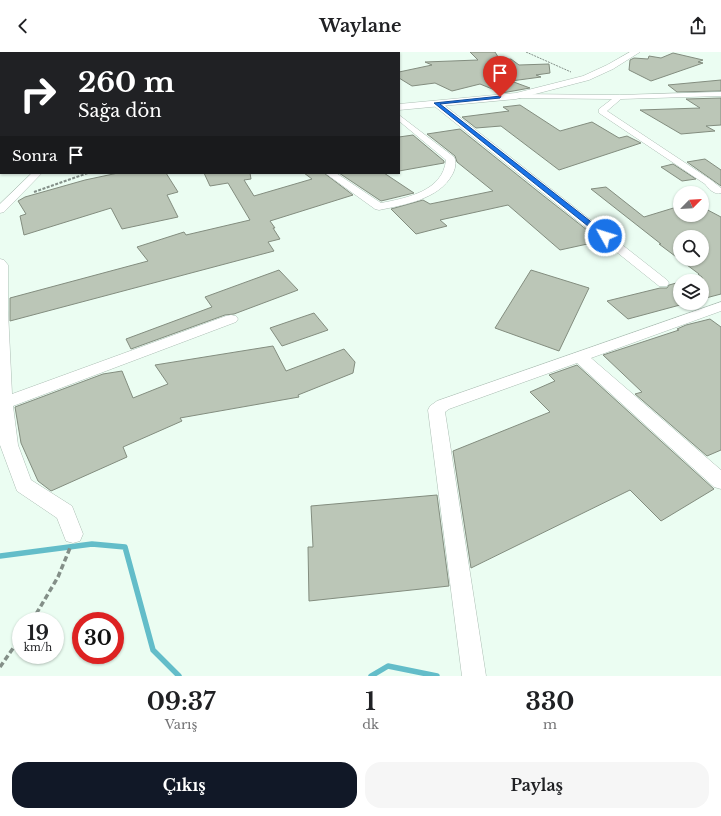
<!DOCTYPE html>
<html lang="tr">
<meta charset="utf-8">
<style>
:root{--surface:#fff;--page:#f6f6f6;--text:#202124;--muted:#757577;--accent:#111827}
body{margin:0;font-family:"Libre Baskerville",serif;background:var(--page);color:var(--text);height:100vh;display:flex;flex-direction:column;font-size:15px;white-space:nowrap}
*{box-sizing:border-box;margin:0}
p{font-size:13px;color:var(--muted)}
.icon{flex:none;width:22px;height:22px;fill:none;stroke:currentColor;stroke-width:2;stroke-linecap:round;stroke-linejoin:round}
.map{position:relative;height:624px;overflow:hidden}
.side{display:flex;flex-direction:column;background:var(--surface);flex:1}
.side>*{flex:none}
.top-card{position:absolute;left:0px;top:0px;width:400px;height:122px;box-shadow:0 1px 3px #0004;background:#202124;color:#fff;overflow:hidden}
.needle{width:26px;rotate:66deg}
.fabs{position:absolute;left:673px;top:134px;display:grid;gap:8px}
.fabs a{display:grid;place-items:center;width:36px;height:36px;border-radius:50%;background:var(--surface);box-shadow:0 1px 3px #0004;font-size:20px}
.speed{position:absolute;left:12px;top:560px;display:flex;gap:8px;font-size:20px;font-weight:700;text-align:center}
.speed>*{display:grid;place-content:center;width:52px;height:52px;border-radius:50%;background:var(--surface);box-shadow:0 1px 3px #0004;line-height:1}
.speed small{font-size:10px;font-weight:400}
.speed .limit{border:6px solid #d22;background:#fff;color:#111}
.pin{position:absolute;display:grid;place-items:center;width:34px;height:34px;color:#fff;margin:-41px -17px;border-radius:50% 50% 50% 0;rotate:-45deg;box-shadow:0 0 4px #0007}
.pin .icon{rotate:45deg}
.me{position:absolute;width:44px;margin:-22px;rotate:309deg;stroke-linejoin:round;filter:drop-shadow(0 0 3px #0008)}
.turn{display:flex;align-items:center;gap:14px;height:84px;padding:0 12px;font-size:18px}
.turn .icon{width:52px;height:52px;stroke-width:2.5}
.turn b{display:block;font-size:28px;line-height:34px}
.then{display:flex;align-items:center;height:38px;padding:0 12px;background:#0003;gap:8px;font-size:15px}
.eta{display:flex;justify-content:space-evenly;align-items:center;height:68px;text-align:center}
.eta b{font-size:24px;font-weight:800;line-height:28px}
.action{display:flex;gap:8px;margin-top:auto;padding:8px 12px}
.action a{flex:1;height:46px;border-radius:16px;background:var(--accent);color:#fff;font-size:16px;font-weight:800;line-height:46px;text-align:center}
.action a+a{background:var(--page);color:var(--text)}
header{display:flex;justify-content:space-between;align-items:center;height:52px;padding:0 12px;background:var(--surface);font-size:18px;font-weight:800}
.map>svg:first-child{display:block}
</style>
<header><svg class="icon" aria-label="back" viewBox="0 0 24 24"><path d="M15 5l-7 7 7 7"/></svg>Waylane<svg class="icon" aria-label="share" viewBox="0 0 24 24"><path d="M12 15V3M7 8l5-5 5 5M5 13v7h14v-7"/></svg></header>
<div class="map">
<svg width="721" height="624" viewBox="0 0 721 624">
<rect width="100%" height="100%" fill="#ebfdf2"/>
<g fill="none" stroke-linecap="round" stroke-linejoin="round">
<g stroke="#63bdc9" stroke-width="5.5">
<path d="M 0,504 L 92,492 L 125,495 L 153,598 L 179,624"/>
<path d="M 371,624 L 388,614 L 437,624"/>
</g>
</g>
<g fill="#bbc6b7" stroke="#838d7f" fill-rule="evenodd">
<path d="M 470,0 L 495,0 L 500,8 L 511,7 L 519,13 L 549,12 L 550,21 L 536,23 L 541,25 L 511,29 L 530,36 L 502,41 L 480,32 L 452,39 L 435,31 L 412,34 L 399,26 L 399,20 L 432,13 L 425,10 L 478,8 Z"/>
<path d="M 673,1 L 703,8 L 698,10 L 703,11 L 651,29 L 629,18 L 630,8 L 634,6 L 648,7 L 649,4 L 661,6 Z"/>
<path d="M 721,28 L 721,39 L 677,40 L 668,33 Z"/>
<path d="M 721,46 L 721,73 L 706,74 L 715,79 L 681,82 L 640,58 L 700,56 L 686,47 Z"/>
<path d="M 520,53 L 560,79 L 592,70 L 619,86 L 627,84 L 641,91 L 559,118 L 501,74 L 476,76 L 462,65 L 509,59 L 503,55 Z"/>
<path d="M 460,77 L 540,141 L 601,189 L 560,198 L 508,153 L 440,168 L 447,174 L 416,182 L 391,157 L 423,148 L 430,152 L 493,139 L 457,110 L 455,104 L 427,82 Z"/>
<path d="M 413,83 L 444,109 L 444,111 L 399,119 L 399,85 Z"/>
<path d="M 705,107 L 721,118 L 721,134 L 687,110 Z"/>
<path d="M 673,112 L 696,127 L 682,129 L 661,115 Z"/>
<path d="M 118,121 L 166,121 L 178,140 L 167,143 L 178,165 L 122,177 L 111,156 L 24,183 L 20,164 L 26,162 L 18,149 L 25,145 L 85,128 Z"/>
<path d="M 204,121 L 250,121 L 251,127 L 244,128 L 254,144 L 312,127 L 304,121 L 324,121 L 353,143 L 270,169 L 275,176 L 273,176 L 280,187 L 268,190 L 274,199 L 10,269 L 10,246 L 148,209 L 137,195 L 184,180 L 186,183 L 250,168 L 228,131 L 210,134 Z"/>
<path d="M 339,121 L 384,121 L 414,141 L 381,149 Z"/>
<path d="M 606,135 L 644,165 L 680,154 L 680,163 L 702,163 L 702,155 L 721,165 L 721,242 L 702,247 L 702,225 L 698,222 L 699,222 L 659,192 L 661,192 L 591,137 ZM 680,185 L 702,185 L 702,207 L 680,207 Z"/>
<path d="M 279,218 L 298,238 L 234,262 L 225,263 L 131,297 L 126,287 L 212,255 L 205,245 Z"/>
<path d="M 531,218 L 589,236 L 559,299 L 495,276 Z"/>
<path d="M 680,230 L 680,253 L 628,267 L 607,249 L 660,236 L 667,236 L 669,233 Z"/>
<path d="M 314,261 L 328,278 L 282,294 L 270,276 Z"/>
<path d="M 710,267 L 721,275 L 721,398 L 707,404 L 635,342 L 642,340 L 603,303 L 679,278 L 677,277 L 686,273 Z"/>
<path d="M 273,294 L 286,319 L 344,297 L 355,310 L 353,321 L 298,343 L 299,345 L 180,366 L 182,369 L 123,395 L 127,405 L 51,439 L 38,429 L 21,391 L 15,355 L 103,322 L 122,319 L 133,346 L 168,332 L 155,313 Z"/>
<path d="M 577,313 L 714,437 L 661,469 L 630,438 L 471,516 L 453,399 L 550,360 L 530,340 L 555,329 L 549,323 Z"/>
<path d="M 437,443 L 449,534 L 309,549 L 308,495 L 313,495 L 311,454 Z"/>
</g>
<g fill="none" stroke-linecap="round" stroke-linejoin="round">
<g stroke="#acbeb4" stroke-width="1">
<g id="street">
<path d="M 721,40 L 721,44 L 621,47 L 607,59 L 711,128 L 721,136 L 721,141 C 714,143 709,137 705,132 L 599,61 L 599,57 L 612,47 L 516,46 L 512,44 L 516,42 L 619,43 Z"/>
<path d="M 433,49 L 439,49 L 667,228 L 669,231 L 667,234 L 659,234 L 433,53 Z"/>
<path d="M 399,63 L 454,105 C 457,110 455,118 452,123 C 439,147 404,153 379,158 L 375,157 L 325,121 L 336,121 L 381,151 C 407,146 443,139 446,108 L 399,69 Z"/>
<path d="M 32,121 L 42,121 L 4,160 L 0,161 L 0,152 Z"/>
<path d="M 0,207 L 4,208 L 8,213 L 8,259 L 12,342 L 226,264 L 231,263 L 236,264 L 238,267 L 236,270 L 13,354 L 18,393 L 31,428 L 72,454 L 83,482 L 80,489 L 73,491 L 66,489 L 57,466 L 17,439 L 0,393 Z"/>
<path d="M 721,250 L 721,259 L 591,306 L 721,418 L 721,437 L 714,435 L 577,311 L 449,357 L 445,360 L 486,624 L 462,624 L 428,358 L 430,354 L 437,349 Z"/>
</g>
</g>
<g stroke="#acbeb4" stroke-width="1">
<g id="secondary">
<path d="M 630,0 L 640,0 L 613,17 L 589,28 L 516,47 L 399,58 L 399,52 L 516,41 L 583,24 L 607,13 Z"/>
<rect x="0" y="89" width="1" height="8"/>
</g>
</g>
<g stroke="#838f88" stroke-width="1" stroke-dasharray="2 1" stroke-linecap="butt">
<path d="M 299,0 L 301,1"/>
<path d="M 526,0 L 571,20"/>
<path d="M 270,1 L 275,0"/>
<path d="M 347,1 L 358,0"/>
</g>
<path stroke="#838f88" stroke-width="2" stroke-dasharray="3 1.5" stroke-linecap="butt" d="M 34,140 L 88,121"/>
<g stroke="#838f88" stroke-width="3.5" stroke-dasharray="5.5 3" stroke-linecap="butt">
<path d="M 32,569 L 58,525 L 70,496"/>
<path d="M 0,615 L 21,585"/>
</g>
<use href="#street" fill="#fff" fill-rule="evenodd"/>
<use href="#secondary" fill="#fff" fill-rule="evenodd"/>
</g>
<path fill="#1a73e8" stroke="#114b97" d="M 501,44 L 500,46 L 440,52 L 608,183 L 608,186 L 603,186 L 434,51 Z"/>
</svg>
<div class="fabs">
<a><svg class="needle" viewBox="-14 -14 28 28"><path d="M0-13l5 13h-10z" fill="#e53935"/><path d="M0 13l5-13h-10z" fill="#757577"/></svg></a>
<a><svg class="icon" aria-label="search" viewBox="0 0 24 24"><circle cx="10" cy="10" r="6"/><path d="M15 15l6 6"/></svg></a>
<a><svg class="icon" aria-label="layers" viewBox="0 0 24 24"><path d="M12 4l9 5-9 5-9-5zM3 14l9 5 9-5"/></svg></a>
</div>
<div class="speed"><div>19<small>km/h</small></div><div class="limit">30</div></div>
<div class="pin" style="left:500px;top:45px;background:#d93025"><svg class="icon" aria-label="arrive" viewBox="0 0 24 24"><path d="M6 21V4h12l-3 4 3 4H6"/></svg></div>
<svg class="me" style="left:605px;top:184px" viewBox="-20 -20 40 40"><circle r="17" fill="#1a73e8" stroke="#fff" stroke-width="3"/><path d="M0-11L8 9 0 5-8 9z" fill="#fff"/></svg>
<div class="top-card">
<div class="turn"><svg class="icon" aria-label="right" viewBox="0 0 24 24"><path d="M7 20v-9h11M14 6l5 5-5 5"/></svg><div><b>260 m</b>Sağa dön</div></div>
<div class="then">Sonra<svg class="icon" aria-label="arrive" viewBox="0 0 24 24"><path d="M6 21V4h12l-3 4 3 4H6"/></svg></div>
</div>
</div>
<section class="side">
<div class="eta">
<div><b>09:37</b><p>Varış</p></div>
<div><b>1</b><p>dk</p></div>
<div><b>330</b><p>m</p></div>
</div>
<div class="action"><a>Çıkış</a><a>Paylaş</a></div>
</section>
